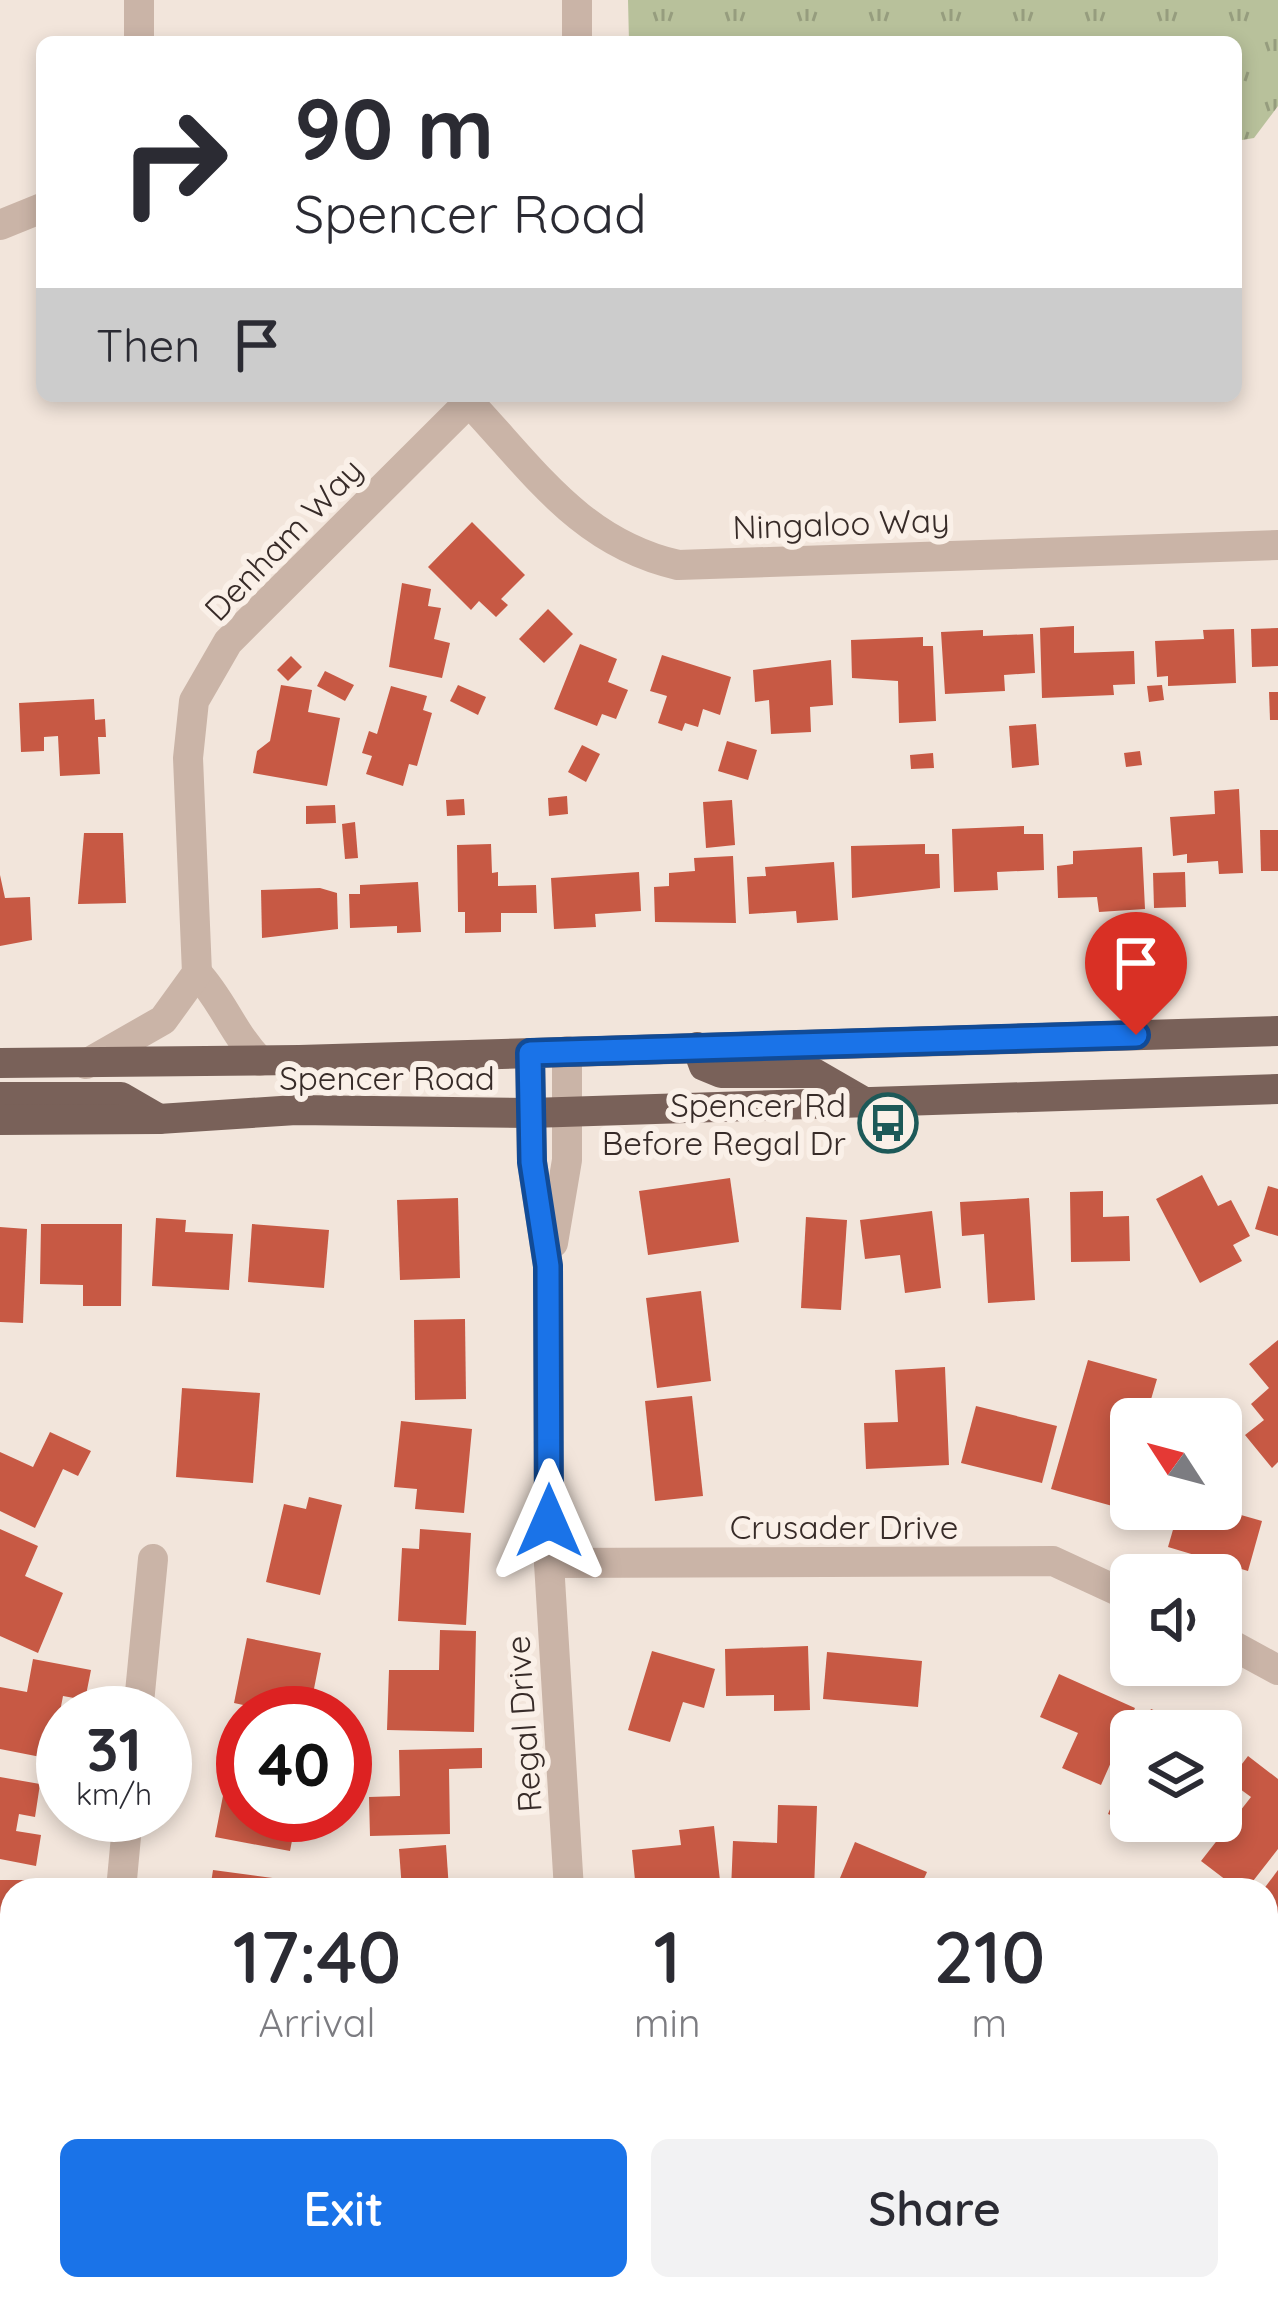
<!DOCTYPE html>
<style>
:root{--surface:#fff;--page:#f2f2f3;--text:#2b2b33;--muted:#7c7c81;--accent:#1a73e8}
body{margin:0;font-family:Quicksand,sans-serif;background:var(--page);color:var(--text);height:100vh;display:flex;flex-direction:column;font-size:45px;white-space:nowrap}
*{box-sizing:border-box;margin:0}
p{font-size:39px;color:var(--muted)}
.icon{flex:none;width:66px;height:66px;fill:none;stroke:currentColor;stroke-width:2;stroke-linecap:round;stroke-linejoin:round}
.map{position:relative;flex:1;overflow:hidden}
.drawer{position:absolute;left:0px;top:1878px;width:1278px;height:423px;display:flex;flex-direction:column;background:var(--surface);border-radius:36px 36px 0 0;box-shadow:0 6px 18px #0003}
.drawer>*{flex:none}
.banner{position:absolute;left:36px;top:36px;width:1206px;height:366px;border-radius:18px;box-shadow:0 6px 18px #0003;background:#fff;color:var(--text);overflow:hidden}
.needle{width:78px;rotate:306deg}
.tools{position:absolute;left:1110px;top:1398px;display:grid;gap:24px}
.tools a{display:grid;place-items:center;width:132px;height:132px;border-radius:18px;background:var(--surface);box-shadow:0 6px 18px #0003;font-size:60px}
.speed{position:absolute;left:36px;top:1686px;display:flex;gap:24px;font-size:60px;font-weight:700;text-align:center}
.speed>*{display:grid;place-content:center;width:156px;height:156px;border-radius:50%;background:var(--surface);box-shadow:0 6px 18px #0003;line-height:1}
.speed small{font-size:30px;font-weight:400}
.speed .limit{border:18px solid #d22;background:#fff;color:#111}
.pin{position:absolute;display:grid;place-items:center;width:102px;height:102px;color:#fff;margin:-123px -51px;border-radius:50% 50% 50% 0;rotate:-45deg;box-shadow:0 0 12px #0007}
.pin .icon{rotate:45deg}
.me{position:absolute;width:132px;margin:-66px;rotate:0deg;stroke-linejoin:round;filter:drop-shadow(0 0 9px #0008)}
.turn{display:flex;align-items:center;gap:42px;height:252px;padding:0 60px;font-size:54px}
.turn .icon{width:156px;height:156px;stroke-width:2.5}
.turn b{display:block;font-size:84px;line-height:102px}
.then{display:flex;align-items:center;height:114px;padding:0 60px;background:#0003;gap:24px;font-size:45px}
.eta{display:flex;justify-content:space-evenly;align-items:center;height:204px;text-align:center}
.eta b{font-size:72px;font-weight:600;line-height:84px}
.cta{display:flex;gap:24px;margin-top:auto;padding:24px 60px}
.cta a{flex:1;height:138px;border-radius:18px;background:var(--accent);color:#fff;font-size:48px;font-weight:600;line-height:138px;text-align:center}
.cta a+a{background:var(--page);color:var(--text)}
.map>svg:first-child{display:block}
</style>
<div class="map">
<svg width="1278" height="2300" viewBox="0 0 1278 2300">
<defs>
<pattern id="grass-tufts" width="24" height="20" patternUnits="userSpaceOnUse" patternTransform="scale(3)"><rect width="24" height="20" fill="#b8c19b"/><path d="M3 7l-1-3M5 7V3M7 7l1-3M15 17l-1-3M17 17v-4M19 17l1-3" fill="none" stroke="#969d7e"/></pattern>
</defs>
<rect width="100%" height="100%" fill="#f2e5db"/>
<path fill="url(#grass-tufts)" d="M 628,0 L 1278,0 L 1278,106 L 1254,138 L 1236,141 L 1236,42 L 629,42 Z"/>
<g fill="#c75944">
<path d="M 472,522 L 525,575 L 501,599 L 508,605 L 496,617 L 479,601 L 471,610 L 428,567 Z"/>
<path d="M 402,583 L 431,589 L 428,606 L 441,608 L 434,639 L 450,643 L 442,678 L 389,667 Z"/>
<path d="M 548,609 L 573,634 L 544,663 L 519,639 Z"/>
<path d="M 1074,626 L 1074,653 L 1134,651 L 1135,684 L 1113,685 L 1114,695 L 1042,698 L 1040,628 Z"/>
<path d="M 1278,628 L 1278,666 L 1252,667 L 1251,629 Z"/>
<path d="M 1234,629 L 1236,683 L 1168,686 L 1168,676 L 1157,677 L 1155,641 L 1204,639 L 1203,630 Z"/>
<path d="M 983,630 L 983,636 L 1033,634 L 1035,673 L 1004,675 L 1005,691 L 945,694 L 941,632 Z"/>
<path d="M 923,637 L 923,646 L 933,646 L 936,721 L 899,723 L 898,681 L 852,678 L 851,640 Z"/>
<path d="M 580,644 L 617,659 L 608,682 L 628,690 L 616,719 L 602,714 L 597,726 L 554,709 Z"/>
<path d="M 662,655 L 731,677 L 720,715 L 703,709 L 698,727 L 685,723 L 682,731 L 658,723 L 667,696 L 650,691 Z"/>
<path d="M 291,656 L 302,667 L 288,681 L 277,670 Z"/>
<path d="M 831,660 L 833,705 L 810,707 L 811,732 L 771,734 L 769,700 L 755,702 L 753,670 Z"/>
<path d="M 325,671 L 354,685 L 345,701 L 317,686 Z"/>
<path d="M 281,685 L 312,690 L 308,712 L 340,718 L 327,786 L 253,773 L 257,751 L 270,741 Z"/>
<path d="M 458,685 L 486,697 L 478,715 L 450,701 Z"/>
<path d="M 1162,685 L 1164,700 L 1149,702 L 1147,686 Z"/>
<path d="M 391,686 L 427,696 L 423,710 L 432,713 L 417,766 L 409,764 L 403,786 L 366,774 L 372,756 L 362,753 L 369,731 L 377,734 Z"/>
<path d="M 1269,692 L 1278,692 L 1278,720 L 1270,720 Z"/>
<path d="M 94,699 L 95,720 L 105,719 L 106,737 L 98,737 L 100,774 L 60,776 L 58,736 L 44,737 L 44,751 L 21,752 L 19,703 Z"/>
<path d="M 1036,724 L 1039,765 L 1012,768 L 1009,726 Z"/>
<path d="M 727,741 L 757,750 L 748,780 L 718,771 Z"/>
<path d="M 582,745 L 600,754 L 586,782 L 568,772 Z"/>
<path d="M 1140,751 L 1142,765 L 1126,767 L 1124,753 Z"/>
<path d="M 933,753 L 934,768 L 911,769 L 910,755 Z"/>
<path d="M 1239,789 L 1243,873 L 1219,874 L 1218,861 L 1187,863 L 1187,854 L 1173,856 L 1170,817 L 1215,814 L 1214,791 Z"/>
<path d="M 567,796 L 568,814 L 549,816 L 548,798 Z"/>
<path d="M 464,799 L 465,815 L 447,816 L 446,800 Z"/>
<path d="M 732,800 L 735,845 L 706,848 L 703,802 Z"/>
<path d="M 335,805 L 336,823 L 306,824 L 306,806 Z"/>
<path d="M 355,822 L 358,858 L 345,859 L 342,824 Z"/>
<path d="M 1024,826 L 1024,834 L 1043,834 L 1044,870 L 997,872 L 998,890 L 954,892 L 952,829 Z"/>
<path d="M 1260,830 L 1278,830 L 1278,871 L 1261,871 Z"/>
<path d="M 84,833 L 123,833 L 126,903 L 78,904 Z"/>
<path d="M 491,844 L 492,873 L 498,872 L 498,886 L 536,885 L 537,913 L 501,913 L 501,932 L 465,933 L 465,912 L 458,912 L 457,845 Z"/>
<path d="M 925,844 L 925,854 L 939,854 L 940,888 L 852,898 L 851,846 Z"/>
<path d="M 1142,847 L 1145,909 L 1099,912 L 1097,897 L 1058,898 L 1057,866 L 1073,864 L 1073,851 Z"/>
<path d="M 733,856 L 736,923 L 655,922 L 654,887 L 669,886 L 669,873 L 695,871 L 694,858 Z"/>
<path d="M 834,862 L 838,920 L 797,923 L 796,911 L 749,914 L 747,877 L 766,876 L 765,867 Z"/>
<path d="M 639,872 L 641,911 L 595,914 L 596,927 L 554,929 L 551,878 Z"/>
<path d="M 1185,872 L 1186,907 L 1154,908 L 1153,873 Z"/>
<path d="M 0,875 L 5,898 L 30,897 L 32,940 L 0,946 Z"/>
<path d="M 418,882 L 421,932 L 397,933 L 397,926 L 350,928 L 349,894 L 360,894 L 360,885 Z"/>
<path d="M 320,888 L 337,893 L 338,929 L 262,938 L 261,890 Z"/>
<path d="M 1202,1175 L 1218,1206 L 1231,1200 L 1250,1236 L 1233,1245 L 1242,1261 L 1200,1283 L 1156,1199 Z"/>
<path d="M 730,1178 L 739,1242 L 648,1255 L 639,1191 Z"/>
<path d="M 1268,1186 L 1278,1189 L 1278,1236 L 1255,1229 Z"/>
<path d="M 1103,1191 L 1103,1217 L 1129,1216 L 1130,1261 L 1071,1262 L 1070,1192 Z"/>
<path d="M 458,1198 L 460,1278 L 400,1280 L 397,1200 Z"/>
<path d="M 1029,1198 L 1035,1300 L 988,1303 L 984,1234 L 962,1236 L 960,1202 Z"/>
<path d="M 932,1211 L 941,1288 L 905,1293 L 900,1255 L 865,1259 L 860,1220 Z"/>
<path d="M 806,1217 L 847,1220 L 841,1310 L 801,1308 Z"/>
<path d="M 156,1218 L 186,1220 L 185,1232 L 233,1234 L 229,1290 L 152,1286 Z"/>
<path d="M 41,1224 L 122,1224 L 121,1306 L 83,1306 L 83,1285 L 40,1284 Z"/>
<path d="M 252,1224 L 329,1230 L 324,1288 L 248,1282 Z"/>
<path d="M 0,1227 L 27,1229 L 23,1323 L 0,1322 Z"/>
<path d="M 701,1291 L 711,1381 L 657,1388 L 646,1298 Z"/>
<path d="M 465,1319 L 466,1399 L 415,1400 L 414,1320 Z"/>
<path d="M 1278,1340 L 1278,1462 L 1272,1468 L 1245,1435 L 1264,1420 L 1251,1404 L 1269,1388 L 1249,1364 Z"/>
<path d="M 1088,1360 L 1157,1379 L 1147,1413 L 1128,1407 L 1115,1453 L 1131,1458 L 1131,1509 L 1147,1509 L 1145,1515 L 1051,1489 Z"/>
<path d="M 945,1367 L 949,1465 L 866,1469 L 864,1423 L 898,1422 L 895,1370 Z"/>
<path d="M 182,1388 L 260,1393 L 253,1483 L 176,1477 Z"/>
<path d="M 692,1396 L 703,1496 L 655,1501 L 645,1401 Z"/>
<path d="M 976,1406 L 1057,1426 L 1042,1483 L 961,1463 Z"/>
<path d="M 401,1421 L 472,1429 L 464,1513 L 415,1509 L 417,1489 L 394,1487 Z"/>
<path d="M 50,1432 L 91,1451 L 78,1476 L 63,1469 L 35,1528 L 0,1511 L 0,1452 L 33,1467 Z"/>
<path d="M 309,1497 L 342,1505 L 320,1595 L 266,1582 L 284,1504 L 306,1509 Z"/>
<path d="M 1179,1509 L 1220,1509 L 1262,1521 L 1248,1571 L 1168,1547 Z"/>
<path d="M 0,1529 L 38,1546 L 25,1576 L 63,1593 L 38,1653 L 0,1636 Z"/>
<path d="M 420,1529 L 471,1533 L 466,1625 L 398,1621 L 402,1548 L 419,1549 Z"/>
<path d="M 440,1630 L 476,1631 L 474,1732 L 387,1730 L 389,1670 L 439,1670 Z"/>
<path d="M 247,1638 L 321,1653 L 311,1704 L 274,1696 L 271,1711 L 234,1703 Z"/>
<path d="M 808,1646 L 810,1710 L 774,1711 L 774,1695 L 726,1696 L 725,1649 Z"/>
<path d="M 652,1651 L 715,1669 L 704,1708 L 683,1702 L 670,1742 L 628,1730 Z"/>
<path d="M 827,1652 L 922,1661 L 918,1707 L 823,1699 Z"/>
<path d="M 33,1659 L 91,1670 L 85,1700 L 63,1696 L 51,1759 L 0,1749 L 0,1687 L 27,1692 Z"/>
<path d="M 1059,1674 L 1135,1708 L 1101,1785 L 1062,1768 L 1078,1733 L 1040,1717 Z"/>
<path d="M 1151,1709 L 1205,1731 L 1142,1731 Z"/>
<path d="M 234,1739 L 243,1741 L 243,1815 L 297,1815 L 290,1851 L 215,1837 Z"/>
<path d="M 482,1748 L 482,1768 L 449,1769 L 450,1834 L 370,1836 L 369,1797 L 400,1796 L 399,1750 Z"/>
<path d="M 1248,1756 L 1278,1779 L 1278,1849 L 1246,1890 L 1239,1890 L 1201,1861 L 1251,1797 L 1229,1781 Z"/>
<path d="M 1131,1759 L 1131,1821 L 1178,1821 L 1170,1839 L 1108,1814 Z"/>
<path d="M 0,1777 L 40,1784 L 35,1817 L 19,1814 L 16,1831 L 41,1835 L 36,1866 L 0,1859 Z"/>
<path d="M 778,1805 L 817,1806 L 814,1890 L 731,1890 L 733,1841 L 777,1843 Z"/>
<path d="M 714,1826 L 721,1890 L 636,1890 L 632,1850 L 681,1845 L 679,1830 Z"/>
<path d="M 855,1842 L 927,1872 L 919,1890 L 835,1890 Z"/>
<path d="M 446,1845 L 449,1890 L 402,1890 L 399,1849 Z"/>
<path d="M 213,1870 L 317,1884 L 316,1890 L 210,1890 Z"/>
<path d="M 1278,1870 L 1278,1917 L 1266,1908 L 1263,1890 Z"/>
<path d="M 0,1880 L 28,1880 L 27,1890 L 12,1890 L 12,1970 L 0,1970 Z"/>
<path d="M 0,1980 L 12,1980 L 12,2047 L 0,2048 Z"/>
<path d="M 1266,1997 L 1278,2003 L 1278,2040 L 1272,2051 L 1266,2047 Z"/>
<path d="M 1266,2057 L 1278,2063 L 1278,2116 L 1274,2113 L 1266,2128 Z"/>
<path d="M 10,2086 L 12,2165 L 0,2167 L 0,2087 Z"/>
<path d="M 12,2184 L 12,2289 L 47,2289 L 50,2300 L 0,2300 L 0,2187 Z"/>
<path d="M 238,2289 L 300,2289 L 302,2294 L 289,2300 L 243,2300 Z"/>
<path d="M 355,2289 L 417,2289 L 427,2296 L 350,2300 Z"/>
<path d="M 626,2289 L 682,2289 L 679,2300 L 623,2300 Z"/>
<path d="M 1155,2289 L 1218,2289 L 1205,2300 L 1164,2300 Z"/>
</g>
<g fill="none" stroke-linecap="round" stroke-linejoin="round">
<g stroke="#cab4a7" stroke-width="30">
<path d="M 139,0 L 139,42"/>
<path d="M 577,42 L 577,0"/>
<path d="M 0,225 L 42,208"/>
<path d="M 469,402 C 534,471 581,543 678,565 L 1278,545"/>
<path d="M 197,973 C 223,1001 233,1034 260,1061"/>
<path d="M 86,1064 L 163,1020 L 197,973 L 188,758 L 194,701 L 228,642 L 475,396"/>
<path d="M 549,1563 L 1053,1561 L 1131,1597"/>
<path d="M 1221,1639 L 1278,1670"/>
<path d="M 138,1713 L 153,1559"/>
<path d="M 121,1890 L 128,1815"/>
<path d="M 135,2289 L 140,2300"/>
</g>
<g stroke="#cab4a7" stroke-width="30">
<path d="M 530,1053 L 532,1162 L 548,1266 L 549,1563 L 569,1890"/>
<path d="M 553,1243 L 567,1160 L 567,1051"/>
<path d="M 513,2300 L 518,2289"/>
</g>
<g stroke="#796159" stroke-width="30">
<path d="M 697,1047 L 704,1066 L 721,1073 L 814,1073 L 866,1103"/>
<path d="M 0,1063 L 299,1060 L 1278,1031"/>
<path d="M 0,1097 L 121,1097 L 159,1119"/>
<path d="M 0,1120 L 159,1119 L 296,1110 L 531,1113 L 1278,1089"/>
</g>
</g>
<g fill="none" stroke-linecap="round" stroke-linejoin="round">
<g stroke="#114b97" stroke-width="30">
<path id="route" d="M 549,1521 L 548,1266 L 532,1162 L 530,1053 L 1136,1035"/>
</g>
<use href="#route" stroke="#1a73e8" stroke-width="21"/>
</g>
<defs>
<g id="bus-ring" transform="scale(3)"><circle r="9.5" fill="#faf0e8" stroke="#1d5958" stroke-width="1.5"/><path d="M-5-6H5V4H4V6H2V4H-2V6H-4V4H-5ZM-3.5-4V0h7V-4ZM-3.5 1.2v1.5H-2V1.2ZM2 1.2v1.5H3.5V1.2Z" fill="#1d5958"/></g>
</defs>
<g fill-rule="evenodd">
<use href="#bus-ring" x="888" y="1123"/>
</g>
<g text-anchor="middle" dominant-baseline="central" stroke-width="12" stroke-linejoin="round" paint-order="stroke">
<g font-size="33" fill="#372b28" stroke="#faf0e8">
<text transform="translate(841 523) rotate(-2)">Ningaloo Way</text>
<text transform="translate(283 539) rotate(-46)">Denham Way</text>
<text x="387" y="1077">Spencer Road</text>
<text x="844" y="1526">Crusader Drive</text>
<text transform="translate(523 1724) rotate(-94)">Regal Drive</text>
</g>
<g font-size="33" fill="#372b28" stroke="#faf0e8" text-anchor="end">
<text x="846" y="1104">Spencer Rd<tspan x="846" dy="38">Before Regal Dr</tspan></text>
</g>
</g>
</svg>
<div class="tools">
<a><svg class="needle" viewBox="-14 -14 28 28"><path d="M0-13l5 13h-10z" fill="#e53935"/><path d="M0 13l5-13h-10z" fill="#7c7c81"/></svg></a>
<a><svg class="icon" aria-label="sound" viewBox="0 0 24 24"><path d="M4 9h4l5-4v14l-5-4H4zM17 9q2 3 0 6"/></svg></a>
<a><svg class="icon" aria-label="layers" viewBox="0 0 24 24"><path d="M12 4l9 5-9 5-9-5zM3 14l9 5 9-5"/></svg></a>
</div>
<div class="speed"><div>31<small>km/h</small></div><div class="limit">40</div></div>
<div class="pin" style="left:1136px;top:1035px;background:#d93025"><svg class="icon" aria-label="arrive" viewBox="0 0 24 24"><path d="M6 21V4h12l-3 4 3 4H6"/></svg></div>
<svg class="me" style="left:549px;top:1521px" viewBox="-20 -20 40 40"><path d="M0-17L14 15 0 8-14 15z" fill="#1a73e8" stroke="#fff" stroke-width="4"/></svg>
<div class="banner">
<div class="turn"><svg class="icon" aria-label="right" viewBox="0 0 24 24"><path d="M7 20v-9h11M14 6l5 5-5 5"/></svg><div><b>90 m</b>Spencer Road</div></div>
<div class="then">Then<svg class="icon" aria-label="arrive" viewBox="0 0 24 24"><path d="M6 21V4h12l-3 4 3 4H6"/></svg></div>
</div>
<section class="drawer">
<div class="eta">
<div><b>17:40</b><p>Arrival</p></div>
<div><b>1</b><p>min</p></div>
<div><b>210</b><p>m</p></div>
</div>
<div class="cta"><a>Exit</a><a>Share</a></div>
</section>
</div>
